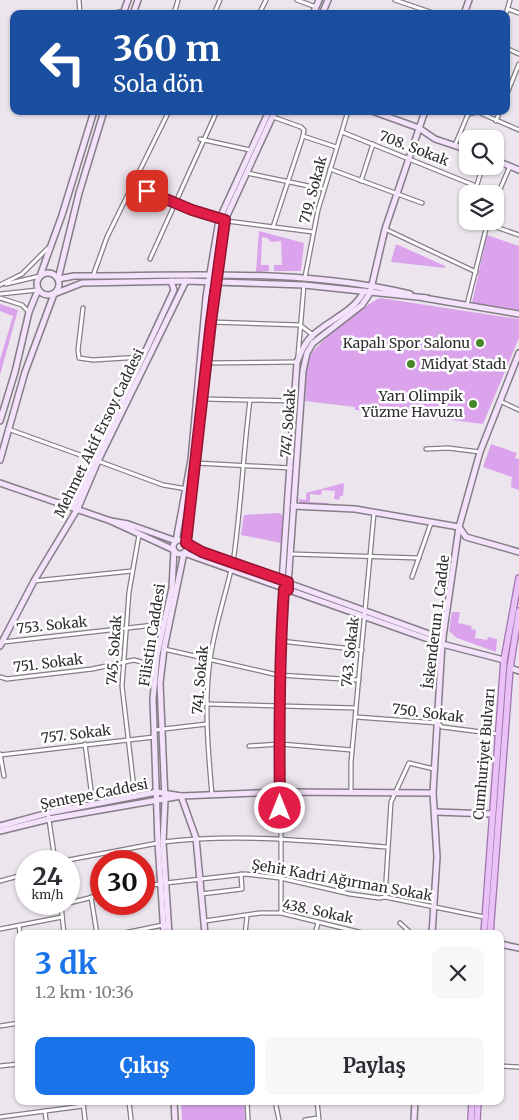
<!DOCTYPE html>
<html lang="tr">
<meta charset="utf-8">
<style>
:root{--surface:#fff;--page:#f7f7f7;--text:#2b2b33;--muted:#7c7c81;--accent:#1a73e8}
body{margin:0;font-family:Merriweather,serif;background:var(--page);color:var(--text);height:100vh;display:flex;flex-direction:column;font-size:19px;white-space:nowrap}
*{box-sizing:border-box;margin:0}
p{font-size:16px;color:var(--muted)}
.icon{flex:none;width:28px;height:28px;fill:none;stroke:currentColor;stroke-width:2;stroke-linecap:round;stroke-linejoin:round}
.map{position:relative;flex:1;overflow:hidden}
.side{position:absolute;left:15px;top:930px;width:489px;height:175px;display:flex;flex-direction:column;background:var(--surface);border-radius:10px;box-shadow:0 1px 4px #0004}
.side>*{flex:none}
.hud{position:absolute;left:10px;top:10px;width:500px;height:105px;border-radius:10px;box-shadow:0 1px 4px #0004;background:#1a4fa0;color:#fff;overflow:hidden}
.tools{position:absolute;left:459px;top:130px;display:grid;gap:10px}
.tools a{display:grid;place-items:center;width:45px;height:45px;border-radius:10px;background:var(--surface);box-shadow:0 1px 4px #0004;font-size:25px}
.speed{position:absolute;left:15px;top:850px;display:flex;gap:10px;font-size:25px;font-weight:700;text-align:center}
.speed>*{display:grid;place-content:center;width:65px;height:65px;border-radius:50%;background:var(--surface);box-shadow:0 1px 4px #0004;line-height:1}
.speed small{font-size:12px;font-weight:400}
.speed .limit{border:8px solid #d22;background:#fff;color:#111}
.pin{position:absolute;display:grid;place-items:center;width:42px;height:42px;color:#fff;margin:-21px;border-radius:10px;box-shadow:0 2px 8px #0006}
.me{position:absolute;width:55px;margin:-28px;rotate:0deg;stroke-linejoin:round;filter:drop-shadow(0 0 4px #0008)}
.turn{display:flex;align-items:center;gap:18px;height:105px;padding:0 20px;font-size:22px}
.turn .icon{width:65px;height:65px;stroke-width:2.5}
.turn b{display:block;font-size:35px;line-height:42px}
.round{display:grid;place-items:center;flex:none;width:52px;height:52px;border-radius:10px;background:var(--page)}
.headline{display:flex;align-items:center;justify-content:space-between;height:85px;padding:0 20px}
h1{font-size:30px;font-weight:700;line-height:38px;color:var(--accent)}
.cta{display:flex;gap:10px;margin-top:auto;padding:10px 20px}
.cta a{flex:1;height:58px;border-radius:10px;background:var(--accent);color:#fff;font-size:20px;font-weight:700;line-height:58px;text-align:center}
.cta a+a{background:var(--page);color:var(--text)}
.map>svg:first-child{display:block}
</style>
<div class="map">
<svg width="519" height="1120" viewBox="0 0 519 1120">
<rect width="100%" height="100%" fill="#ece5ee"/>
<g fill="#daa3ec">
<path d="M 259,231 L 304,243 L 301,271 L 274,271 L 274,265 L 282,265 L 281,241 L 271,242 L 267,238 L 262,237 L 261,265 L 269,265 L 269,271 L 256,272 Z"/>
<path d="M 487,235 L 519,246 L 519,310 L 472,303 Z"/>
<path d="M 396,244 L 445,266 L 445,268 L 391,262 Z"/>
<path d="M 380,298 L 519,319 L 519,338 L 483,424 L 419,416 L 419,413 L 355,410 L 355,407 L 305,401 C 306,387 304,370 309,358 C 314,345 367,303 380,298 Z"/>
<path d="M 0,304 L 18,310 L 0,375 L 0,360 L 13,316 L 0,311 Z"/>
<path d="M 491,444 L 517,453 L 515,458 L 519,459 L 519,490 L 511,487 L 512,477 L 483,467 Z"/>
<path d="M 344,483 L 343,496 L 340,496 L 339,500 L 334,499 L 335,491 L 322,490 L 321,495 L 310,494 L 310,502 L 328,503 L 328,506 L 301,504 L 298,499 L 306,500 L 306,493 Z"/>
<path d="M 280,513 L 284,518 L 281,543 L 241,535 L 244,515 Z"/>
<path d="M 452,612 L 460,612 L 458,623 L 472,626 L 471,629 L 476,630 L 475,638 L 487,640 L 488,637 L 497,639 L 496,652 L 457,638 L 449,631 Z"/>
<path d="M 181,1101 L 244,1101 L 245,1120 L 182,1120 Z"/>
</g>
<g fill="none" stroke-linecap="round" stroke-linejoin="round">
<g stroke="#857e87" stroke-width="5.5">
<g id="street">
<path d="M 79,0 L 80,14"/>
<path d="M 297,0 L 316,7"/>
<path d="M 395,0 L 436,14"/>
<path d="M 508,9 L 519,13"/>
<path d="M 110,14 L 124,11"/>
<path d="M 174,14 L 178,0"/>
<path d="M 214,14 L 220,0"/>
<path d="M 259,14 L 266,0"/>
<path d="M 506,14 L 510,0"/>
<path d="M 506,48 L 519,54"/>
<path d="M 506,96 L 519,64"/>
<path d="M 162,111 L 168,113"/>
<path d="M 461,111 L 468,114 L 478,112 L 519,130"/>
<path d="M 273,117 L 301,127 L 304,130 L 303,136 L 336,147"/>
<path d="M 496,121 L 500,111"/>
<path d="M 342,132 L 476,186"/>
<path d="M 200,139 L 250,150"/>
<path d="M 455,145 L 469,112"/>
<path d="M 330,169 L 422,203"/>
<path d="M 247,173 L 323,189"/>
<path d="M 361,181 L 373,144"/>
<path d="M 133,185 L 219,220 L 313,232"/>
<path d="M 474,194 L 483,166"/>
<path d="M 495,201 L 510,166"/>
<path d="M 487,224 L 519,235"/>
<path d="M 273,227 L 303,136"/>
<path d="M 385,229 L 476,272"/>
<path d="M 150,259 L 217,111"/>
<path d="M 93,276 L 107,237 L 169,111"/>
<path d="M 305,277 L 318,210 L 348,111"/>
<path d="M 6,284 L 40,276"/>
<path d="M 0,285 L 22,274 L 48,248"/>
<path d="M 0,294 L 38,290"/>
<path d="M 0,298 L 22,305 L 29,312"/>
<path d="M 467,305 L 488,221"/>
<path d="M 83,308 L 78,350 L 79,358 L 93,360 L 142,357"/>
<path d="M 211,322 L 300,325 L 313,335"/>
<path d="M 298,356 L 304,285"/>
<path d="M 207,363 L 297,362"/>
<path d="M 204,399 L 295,401"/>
<path d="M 500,401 L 519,410"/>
<path d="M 8,429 L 94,460"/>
<path d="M 426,449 L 448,448 L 480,452"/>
<path d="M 98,461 L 163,485 L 187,489"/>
<path d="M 196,463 L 291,468"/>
<path d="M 291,554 L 419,558"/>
<path d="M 233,563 C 241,509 243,455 250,400"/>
<path d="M 412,577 L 431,523"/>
<path d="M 34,581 L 132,571"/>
<path d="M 280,641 L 362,650"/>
<path d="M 3,642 L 163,624"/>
<path d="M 164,649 L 278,675 L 359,680"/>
<path d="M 0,677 L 7,679 L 92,669 L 134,660 L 156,666"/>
<path d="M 207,704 L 356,708"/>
<path d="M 356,717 L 438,723 L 442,727 L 498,734"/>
<path d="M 155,730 L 207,724"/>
<path d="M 85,744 L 93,805"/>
<path d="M 249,746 L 280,744 L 352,750"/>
<path d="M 0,754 L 4,776"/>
<path d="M 0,755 L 154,737"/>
<path d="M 351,793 L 351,762 L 374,513"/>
<path d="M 212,795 C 208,750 204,705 210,660 C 214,630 224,600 231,570"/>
<path d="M 135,797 L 122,686 L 129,592 L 139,535"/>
<path d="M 48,813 L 55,861"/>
<path d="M 163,842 C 238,833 312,841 387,847"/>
<path d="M 63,861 L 158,843"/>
<path d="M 0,881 L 26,874"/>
<path d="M 166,883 L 245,874 L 280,878 L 350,894 L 379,898 L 385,897 L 484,917"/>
<path d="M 144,886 L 160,884"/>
<path d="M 201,894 L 242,889 L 241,874"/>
<path d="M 91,897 L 97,934"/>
<path d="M 385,897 L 391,802 L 409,763 L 434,769"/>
<path d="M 69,903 L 101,895"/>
<path d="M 61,904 L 64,934"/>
<path d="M 61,905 L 66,904"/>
<path d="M 281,913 L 281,722 L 278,675 L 284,589"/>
<path d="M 205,921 L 260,913 L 281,913 L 367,934"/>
<path d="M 400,923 L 412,934"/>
<path d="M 19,926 L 20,934"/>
<path d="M 0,929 L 62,917"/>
<path d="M 119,934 L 163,925"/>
<path d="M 245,934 L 247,916"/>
<path d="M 315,934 L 318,923"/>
<path d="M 0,1026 L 19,1023"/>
<path d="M 0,1066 L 19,1064"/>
<path d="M 500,1066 L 519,1067"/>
<path d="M 83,1101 L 85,1120"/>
<path d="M 129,1101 L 131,1120"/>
<path d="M 247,1101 L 248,1120"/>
<path d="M 275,1101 L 279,1120"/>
<path d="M 317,1101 L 319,1120"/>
<path d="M 45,1111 L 46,1120"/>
<path d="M 0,1117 L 83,1106"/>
<path d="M 305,1120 L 318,1118"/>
</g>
</g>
<g stroke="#857e87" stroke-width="8">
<g id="secondary">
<path d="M 123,14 L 128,0"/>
<path d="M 133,14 L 138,0"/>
<path d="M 313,14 L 319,0"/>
<path d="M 322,14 L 328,0"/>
<path d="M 464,14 L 469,0"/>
<path d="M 275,111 L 225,220 L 211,322 L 186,543 L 202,552 L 443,639"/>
<path d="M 372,111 L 419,128 L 435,139 L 468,150"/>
<path d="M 495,160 L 519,170"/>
<circle cx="48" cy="284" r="11"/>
<path d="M 40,276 L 62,215 L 94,111"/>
<path d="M 58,279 L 74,276 C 187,276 300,268 410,294"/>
<path d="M 58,279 L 79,193 L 104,111"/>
<path d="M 424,298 L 519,314"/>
<path d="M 0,421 L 15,372 L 29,312 L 38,290"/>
<path d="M 0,460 L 25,372 L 54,294 L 82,283 L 186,281 L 304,285 L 427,298"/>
<path d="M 0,483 L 111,521"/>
<path d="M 293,506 L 355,509 L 459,527 L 466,537 L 519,552"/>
<path d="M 73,507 L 174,290 L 171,281"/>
<circle cx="180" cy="547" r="7"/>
<path d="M 282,582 L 297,362 C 301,352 305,342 313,335 C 329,320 355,311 364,291"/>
<path d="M 288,585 L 303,371 L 307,353 L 313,343 L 362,305 L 370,293 L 385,229 L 425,111"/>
<path d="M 0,646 L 34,581 L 78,508 L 98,461 L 186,281"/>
<path d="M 510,668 L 519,671"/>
<path d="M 435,812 L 492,814"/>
<path d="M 0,826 L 48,813 L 157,792 L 181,796 L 280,792 L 433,793"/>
<path d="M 0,831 L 49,819 L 181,796 L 196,838 L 205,934"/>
<path d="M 164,934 L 158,843 L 153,699 L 157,655 L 172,588 L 174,550 L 111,521 L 128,524 L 176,541 L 191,460 L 206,297 L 219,220 L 269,111"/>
<path d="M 169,934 L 163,842 L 165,800 L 160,683 L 164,649 L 184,553 L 442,644 L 504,660"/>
<path d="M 432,934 L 437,857 L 433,793 L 442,644 L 459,527 L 480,452 L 519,353"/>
<path d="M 500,944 L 519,948"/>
<path d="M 174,1101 L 175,1120"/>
<path d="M 414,1120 L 415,1101"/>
</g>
</g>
<g stroke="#a074ae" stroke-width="8">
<g id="primary">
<path d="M 484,934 L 504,660 L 519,578"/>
<path d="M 490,934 L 510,668 L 519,611"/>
<path d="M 471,1120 L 472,1101"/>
<path d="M 477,1120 L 478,1101"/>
</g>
</g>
<use href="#street" stroke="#fff" stroke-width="3"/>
<use href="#secondary" stroke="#f4e1fb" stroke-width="5"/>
<use href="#primary" stroke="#eac2f7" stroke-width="5.5"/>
</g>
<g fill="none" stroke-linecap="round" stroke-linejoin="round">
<g stroke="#92132f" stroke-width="12">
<path id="route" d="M 147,191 L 192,210 L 225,220 L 211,322 L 186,543 L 202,552 L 288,582 L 288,590 L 284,589 C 279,662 279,735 280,808"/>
</g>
<use href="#route" stroke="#e11d48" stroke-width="9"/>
</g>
<g fill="#468829" stroke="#fff" stroke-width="2">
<circle cx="480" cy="343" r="5"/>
<circle cx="411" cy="364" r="5"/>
<circle cx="473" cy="404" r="5"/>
</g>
<g text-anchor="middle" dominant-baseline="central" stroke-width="5" stroke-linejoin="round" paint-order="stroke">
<g font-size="14" fill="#302d30" stroke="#fff">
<text transform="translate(414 148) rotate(21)">708. Sokak</text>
<text transform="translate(313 190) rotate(-75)">719. Sokak</text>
<text transform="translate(288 423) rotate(-86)">747. Sokak</text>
<text transform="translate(99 433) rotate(-64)">Mehmet Akif Ersoy Caddesi</text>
<text transform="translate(436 622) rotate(-83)">İskenderun 1. Cadde</text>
<text transform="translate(52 625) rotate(-6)">753. Sokak</text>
<text transform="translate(152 635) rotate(-81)">Filistin Caddesi</text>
<text transform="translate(114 650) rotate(-86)">745. Sokak</text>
<text transform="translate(350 652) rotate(-84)">743. Sokak</text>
<text transform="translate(48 663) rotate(-7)">751. Sokak</text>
<text transform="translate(200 680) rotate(-85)">741. Sokak</text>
<text transform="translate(428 713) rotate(7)">750. Sokak</text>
<text transform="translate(76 734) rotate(-7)">757. Sokak</text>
<text transform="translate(484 754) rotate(-85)">Cumhuriyet Bulvarı</text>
<text transform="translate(94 794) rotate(-11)">Şentepe Caddesi</text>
<text transform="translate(342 880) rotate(10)">Şehit Kadri Ağırman Sokak</text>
<text transform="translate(318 911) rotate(12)">438. Sokak</text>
</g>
<g font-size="14" fill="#302d30" stroke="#fff" text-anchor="end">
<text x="470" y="343">Kapalı Spor Salonu</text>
<text x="421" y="364" text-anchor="start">Midyat Stadı</text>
<text x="463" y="396">Yarı Olimpik<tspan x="463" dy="16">Yüzme Havuzu</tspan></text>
</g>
</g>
</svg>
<div class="tools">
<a><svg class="icon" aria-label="search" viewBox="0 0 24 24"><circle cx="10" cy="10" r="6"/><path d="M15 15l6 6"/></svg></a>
<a><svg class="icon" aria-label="layers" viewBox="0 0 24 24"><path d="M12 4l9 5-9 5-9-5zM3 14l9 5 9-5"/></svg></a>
</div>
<div class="speed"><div>24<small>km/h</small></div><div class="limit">30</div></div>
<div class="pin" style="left:147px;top:191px;background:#d93025"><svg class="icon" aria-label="arrive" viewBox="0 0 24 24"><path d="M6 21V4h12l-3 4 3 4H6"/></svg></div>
<svg class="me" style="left:280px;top:808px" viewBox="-20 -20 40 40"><circle r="17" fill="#e11d48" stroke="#fff" stroke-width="3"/><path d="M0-11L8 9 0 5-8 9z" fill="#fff"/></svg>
<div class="hud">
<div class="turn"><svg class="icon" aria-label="left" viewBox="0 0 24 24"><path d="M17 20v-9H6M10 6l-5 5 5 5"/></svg><div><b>360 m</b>Sola dön</div></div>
</div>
<section class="side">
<div class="headline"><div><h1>3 dk</h1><p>1.2 km · 10:36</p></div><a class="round"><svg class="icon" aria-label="close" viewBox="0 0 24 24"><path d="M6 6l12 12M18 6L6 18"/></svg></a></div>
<div class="cta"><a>Çıkış</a><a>Paylaş</a></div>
</section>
</div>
